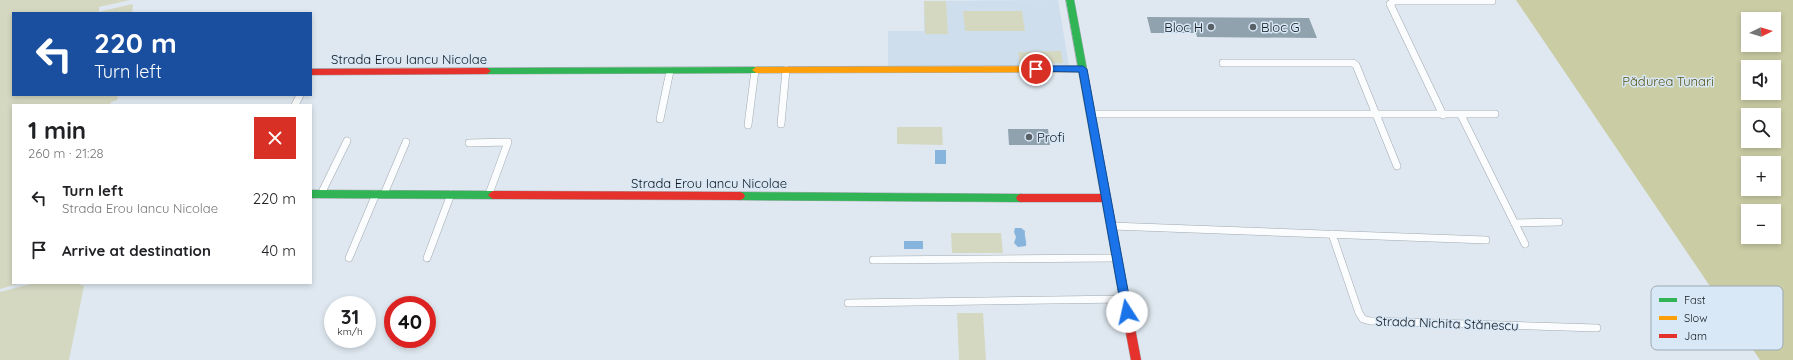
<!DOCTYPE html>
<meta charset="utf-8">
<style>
:root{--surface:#fff;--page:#f2f2f2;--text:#202124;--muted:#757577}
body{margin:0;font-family:Quicksand,sans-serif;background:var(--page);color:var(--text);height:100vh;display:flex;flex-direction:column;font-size:15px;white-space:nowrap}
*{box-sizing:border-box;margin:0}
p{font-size:13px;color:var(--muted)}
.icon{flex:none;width:22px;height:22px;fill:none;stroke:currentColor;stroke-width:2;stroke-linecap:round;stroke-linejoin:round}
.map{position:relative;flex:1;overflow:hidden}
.side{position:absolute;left:12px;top:104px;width:300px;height:180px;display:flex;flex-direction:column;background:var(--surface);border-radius:0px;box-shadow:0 2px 6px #0003}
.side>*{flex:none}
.top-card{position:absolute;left:12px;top:12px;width:300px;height:84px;border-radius:0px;box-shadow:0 2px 6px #0003;background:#1a4fa0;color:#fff;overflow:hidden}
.needle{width:26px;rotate:85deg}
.buttons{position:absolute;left:1741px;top:12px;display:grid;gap:8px}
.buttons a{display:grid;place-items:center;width:40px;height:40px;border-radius:0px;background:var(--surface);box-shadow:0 2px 6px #0003;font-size:20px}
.speed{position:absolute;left:324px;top:296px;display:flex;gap:8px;font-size:20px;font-weight:700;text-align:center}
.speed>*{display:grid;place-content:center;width:52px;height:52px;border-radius:50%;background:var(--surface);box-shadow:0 2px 6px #0003;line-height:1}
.speed small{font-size:10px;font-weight:400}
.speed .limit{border:6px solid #d22;background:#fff;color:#111}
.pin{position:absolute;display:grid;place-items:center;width:34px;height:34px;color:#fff;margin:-17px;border:2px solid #fff;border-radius:50%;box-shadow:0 1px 4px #0007}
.me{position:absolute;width:44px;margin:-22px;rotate:350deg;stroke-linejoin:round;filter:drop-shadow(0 0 3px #0008)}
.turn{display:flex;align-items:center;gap:14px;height:84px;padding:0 16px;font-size:18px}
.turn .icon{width:52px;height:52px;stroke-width:2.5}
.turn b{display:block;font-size:28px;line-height:34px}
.round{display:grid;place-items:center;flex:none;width:42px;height:42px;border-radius:0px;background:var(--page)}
.overview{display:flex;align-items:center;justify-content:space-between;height:68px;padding:0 16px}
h1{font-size:24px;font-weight:700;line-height:30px}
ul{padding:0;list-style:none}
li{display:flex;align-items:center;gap:12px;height:52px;padding:0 16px}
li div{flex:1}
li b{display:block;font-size:15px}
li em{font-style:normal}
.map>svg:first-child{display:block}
</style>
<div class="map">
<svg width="1793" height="360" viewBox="0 0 1793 360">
<rect width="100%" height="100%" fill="#dfe8f0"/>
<path fill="#cedeed" d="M 1058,0 L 1069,66 L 888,66 L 888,31 L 924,31 L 924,1 Z"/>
<g fill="#d5d8c1">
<path d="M 0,0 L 130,0 L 99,7 L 99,12 L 132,4 L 133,6 L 132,13 L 13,13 L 13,95 L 118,95 L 117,100 L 111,102 L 110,105 L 13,105 L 13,283 L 21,283 L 0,289 Z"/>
<path d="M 924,1 L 946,1 L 948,34 L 925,34 Z"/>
<path d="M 963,11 L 1022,11 L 1025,31 L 965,31 Z"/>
<path d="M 1061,51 L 1063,63 L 1020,64 L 1018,52 Z"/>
<path d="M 897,127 L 942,127 L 943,145 L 897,144 Z"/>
<path d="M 951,233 L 1001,233 L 1003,253 L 952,253 Z"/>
<path d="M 35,283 L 76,283 L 84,286 L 69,360 L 0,360 L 0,292 Z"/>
<path d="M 957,313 L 983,313 L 986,360 L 959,360 Z"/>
</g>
<path fill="#cacca4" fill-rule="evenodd" d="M 1516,0 L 1793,0 L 1793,360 L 1760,360 ZM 1748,19 L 1774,19 L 1774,45 L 1748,45 ZM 1748,67 L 1774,67 L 1774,93 L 1748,93 ZM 1748,115 L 1774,115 L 1774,141 L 1748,141 ZM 1748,163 L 1774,163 L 1774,189 L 1748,189 ZM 1748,211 L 1774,211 L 1774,237 L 1748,237 Z"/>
<g fill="#87b4dc">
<rect x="935" y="150" width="11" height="14"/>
<path d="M 1015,228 L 1021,228 L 1025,231 C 1024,237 1027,241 1026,246 L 1018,247 L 1014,243 L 1016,237 L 1014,232 Z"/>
<rect x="904" y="241" width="19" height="8"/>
</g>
<g fill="#91a2af">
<path d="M 1147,17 L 1309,18 L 1317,38 L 1197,37 L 1196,33 L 1151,33 Z"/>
<path d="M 1008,129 L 1048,129 L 1050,145 L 1009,145 Z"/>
</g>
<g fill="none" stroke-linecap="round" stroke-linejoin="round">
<g stroke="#a2a9af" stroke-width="8">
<g id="street">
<path d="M 1223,63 L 1353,63 L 1356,65 L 1397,166"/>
<path d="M 295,105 L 300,95"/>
<path d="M 1091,114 L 1495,114"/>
<path d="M 1443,115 L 1390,4 L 1394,1 L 1492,1"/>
<path d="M 1461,115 L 1525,244"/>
<path d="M 660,119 L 670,71"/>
<path d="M 781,124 L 786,70"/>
<path d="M 748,125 L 755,70"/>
<path d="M 469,143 L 508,142 L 489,194"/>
<path d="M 321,194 L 347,141"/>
<path d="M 384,194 L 406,142"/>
<path d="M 1515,223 L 1559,222"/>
<path d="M 1112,226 L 1486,240"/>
<path d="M 1332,234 L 1359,313 L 1363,319 L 1370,321 L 1597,328"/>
<path d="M 349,258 L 376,194"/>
<path d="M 427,258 L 451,194"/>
<path d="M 873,260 L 1117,258"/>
<path d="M 848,303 L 1125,299"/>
</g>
</g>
<g stroke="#a2a9af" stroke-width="1">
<g id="fast">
<path d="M 1066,0 L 1074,0 L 1131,307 L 1130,310 L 1126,311 L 1122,310 L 1121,307 Z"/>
<path d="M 756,67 L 760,70 L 756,73 L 487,74 L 483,71 L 487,68 Z"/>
<path d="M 311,190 L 493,191 L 496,193 L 498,195 L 496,197 L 493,199 L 311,198 Z"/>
<path d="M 740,192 L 1021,194 L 1024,195 L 1026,198 L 1024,201 L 1021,202 L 740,200 L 737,199 L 735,196 L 737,193 Z"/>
</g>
</g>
<g stroke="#a2a9af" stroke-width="1">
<path id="slow" d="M 1083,66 L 1087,69 L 1083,72 L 756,73 L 752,70 L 756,67 Z"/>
</g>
<g stroke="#a2a9af" stroke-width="1">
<g id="jam">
<path d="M 487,68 L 491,71 L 487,74 L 311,75 L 311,69 Z"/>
<path d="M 493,191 L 740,192 L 743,193 L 745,196 L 743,199 L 740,200 L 493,199 L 490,197 L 488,195 L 490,193 Z"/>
<path d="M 1021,194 L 1106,194 L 1109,195 L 1111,198 L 1109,201 L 1106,202 L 1021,202 L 1018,201 L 1016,198 L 1018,195 Z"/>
<path d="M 1126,303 L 1130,304 L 1131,307 L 1141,360 L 1131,360 L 1121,307 L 1122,304 Z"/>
</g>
</g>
<use href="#street" stroke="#fafcfd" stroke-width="7"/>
<use href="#fast" fill="#30b455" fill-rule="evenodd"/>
<use href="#slow" fill="#ff9f0a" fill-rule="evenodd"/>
<use href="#jam" fill="#e5322d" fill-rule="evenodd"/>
</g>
<path fill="#1a73e8" stroke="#114b97" d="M 1036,66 L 1083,66 L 1087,69 L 1132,312 L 1131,316 L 1127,317 L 1123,316 L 1122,312 L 1079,72 L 1033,71 L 1033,67 Z"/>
<g fill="#596066" stroke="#d8e8f7" stroke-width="1.5">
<circle cx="1211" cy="27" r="4"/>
<circle cx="1253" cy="27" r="4"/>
<circle cx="1029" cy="137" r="4"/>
</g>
<g text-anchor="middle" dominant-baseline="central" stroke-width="3" stroke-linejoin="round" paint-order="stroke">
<g font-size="13" fill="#11161b" stroke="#d8e8f7" text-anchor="start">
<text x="1203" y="27" text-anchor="end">Bloc H</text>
<text x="1261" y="27">Bloc G</text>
<text x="1037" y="137">Profi</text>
</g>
<g font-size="13" fill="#11161b" stroke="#d8e8f7">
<text x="409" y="59">Strada Erou Iancu Nicolae</text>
<text x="709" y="183">Strada Erou Iancu Nicolae</text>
<text transform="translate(1447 323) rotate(2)">Strada Nichita Stănescu</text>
</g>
<g font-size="13" fill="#575317" stroke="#d8e8f7">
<text x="1668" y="81">Pădurea Tunari</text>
</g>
</g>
<rect x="1651" y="286" width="132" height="64" rx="6" fill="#d8e8f7" stroke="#9ca9b5" stroke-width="1"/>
<rect x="1659" y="298" width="18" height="4" fill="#30b455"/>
<rect x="1659" y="316" width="18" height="4" fill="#ff9f0a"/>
<rect x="1659" y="334" width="18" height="4" fill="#e5322d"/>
<g font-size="11" fill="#11161b">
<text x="1684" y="304">Fast</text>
<text x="1684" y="322">Slow</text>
<text x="1684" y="340">Jam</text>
</g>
</svg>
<div class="buttons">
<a><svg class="needle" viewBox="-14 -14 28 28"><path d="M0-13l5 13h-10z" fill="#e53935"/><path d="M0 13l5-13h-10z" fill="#757577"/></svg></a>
<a><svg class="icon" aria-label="sound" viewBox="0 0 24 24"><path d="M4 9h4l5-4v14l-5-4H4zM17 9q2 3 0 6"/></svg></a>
<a><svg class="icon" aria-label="search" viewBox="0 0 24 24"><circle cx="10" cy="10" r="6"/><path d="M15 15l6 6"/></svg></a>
<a>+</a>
<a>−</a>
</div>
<div class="speed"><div>31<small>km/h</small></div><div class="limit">40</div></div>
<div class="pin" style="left:1036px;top:69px;background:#d93025"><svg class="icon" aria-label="arrive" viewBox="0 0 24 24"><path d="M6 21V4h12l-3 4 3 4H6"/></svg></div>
<svg class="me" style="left:1127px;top:312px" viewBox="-20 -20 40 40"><circle r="19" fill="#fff"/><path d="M0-13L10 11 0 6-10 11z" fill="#1a73e8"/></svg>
<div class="top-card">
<div class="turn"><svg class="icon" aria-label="left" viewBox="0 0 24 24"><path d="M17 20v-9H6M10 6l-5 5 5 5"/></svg><div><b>220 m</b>Turn left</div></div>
</div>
<section class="side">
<div class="overview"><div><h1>1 min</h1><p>260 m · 21:28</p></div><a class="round" style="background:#d93025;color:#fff"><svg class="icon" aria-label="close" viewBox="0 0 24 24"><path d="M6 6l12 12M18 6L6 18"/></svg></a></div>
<ul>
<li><svg class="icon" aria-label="left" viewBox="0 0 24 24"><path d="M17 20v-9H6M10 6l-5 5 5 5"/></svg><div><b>Turn left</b><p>Strada Erou Iancu Nicolae</p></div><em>220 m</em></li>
<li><svg class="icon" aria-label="arrive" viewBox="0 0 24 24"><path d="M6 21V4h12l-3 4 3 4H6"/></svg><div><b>Arrive at destination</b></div><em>40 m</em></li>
</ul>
</section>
</div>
